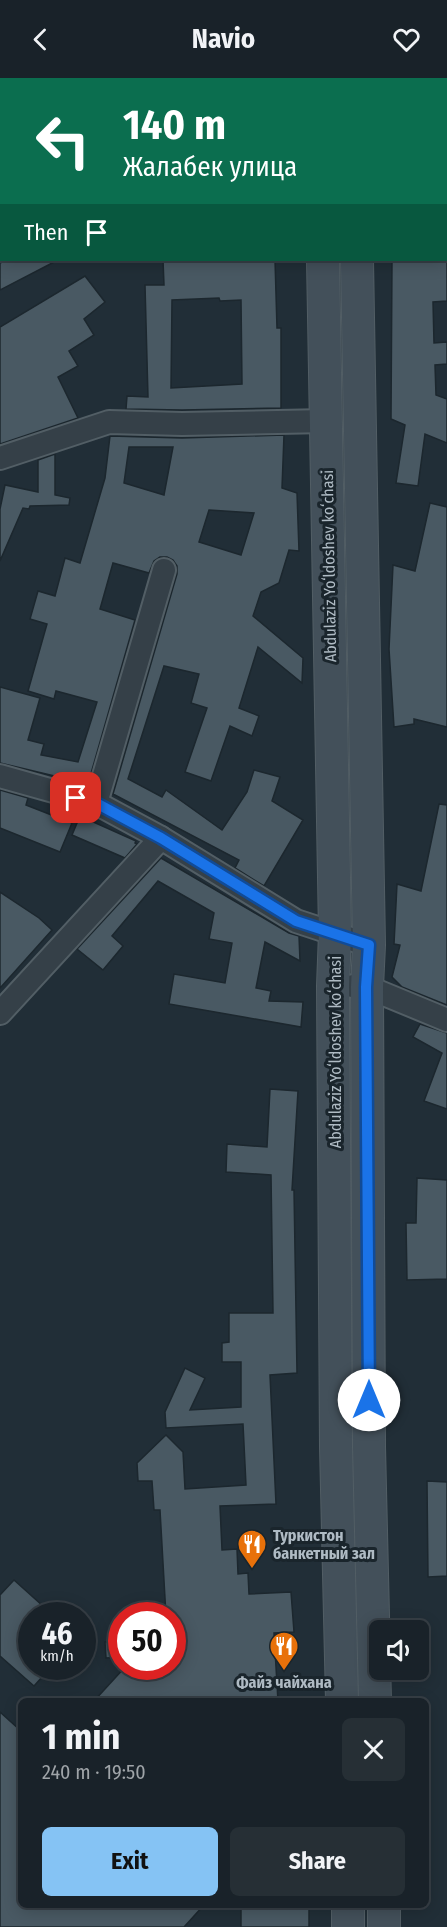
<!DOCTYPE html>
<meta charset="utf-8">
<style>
:root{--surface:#192229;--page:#262f35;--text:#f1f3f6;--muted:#9fa4a8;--line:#373f46;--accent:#85c3f4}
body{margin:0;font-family:"Fira Sans Condensed",sans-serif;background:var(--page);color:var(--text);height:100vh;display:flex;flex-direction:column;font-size:22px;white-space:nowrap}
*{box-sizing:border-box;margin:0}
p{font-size:20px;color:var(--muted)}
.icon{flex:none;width:33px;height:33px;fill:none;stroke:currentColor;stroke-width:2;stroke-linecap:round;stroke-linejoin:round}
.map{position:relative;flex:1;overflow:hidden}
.sheet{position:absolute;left:18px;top:1620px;width:411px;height:210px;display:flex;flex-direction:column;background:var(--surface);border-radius:9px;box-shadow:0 3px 15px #0003,0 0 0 2px var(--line)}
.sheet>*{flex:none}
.banner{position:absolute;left:0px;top:0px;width:447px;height:183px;box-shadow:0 3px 15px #0003,0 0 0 2px var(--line);background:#0b6e4f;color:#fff;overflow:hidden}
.buttons{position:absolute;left:369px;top:1542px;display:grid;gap:12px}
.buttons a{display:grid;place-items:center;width:60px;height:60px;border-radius:9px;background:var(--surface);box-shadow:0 3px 15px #0003,0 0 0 2px var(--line);font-size:30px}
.speed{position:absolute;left:18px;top:1524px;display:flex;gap:12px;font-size:30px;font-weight:700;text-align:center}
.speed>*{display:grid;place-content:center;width:78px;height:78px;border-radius:50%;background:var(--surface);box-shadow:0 3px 15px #0003,0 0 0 2px var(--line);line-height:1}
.speed small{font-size:15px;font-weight:400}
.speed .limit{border:9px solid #d22;background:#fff;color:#111}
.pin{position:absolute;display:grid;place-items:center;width:51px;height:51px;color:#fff;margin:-26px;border-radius:12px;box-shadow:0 3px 9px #0006}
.me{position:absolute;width:66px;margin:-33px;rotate:0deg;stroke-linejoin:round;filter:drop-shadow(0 0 4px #0008)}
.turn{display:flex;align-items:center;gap:21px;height:126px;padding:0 24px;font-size:27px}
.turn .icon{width:78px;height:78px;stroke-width:2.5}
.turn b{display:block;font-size:42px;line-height:51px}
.then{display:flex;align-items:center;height:57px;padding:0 24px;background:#0003;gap:12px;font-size:22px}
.round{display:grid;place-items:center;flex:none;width:63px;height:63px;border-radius:9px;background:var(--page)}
.head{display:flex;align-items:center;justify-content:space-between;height:102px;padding:0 24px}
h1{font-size:36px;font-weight:700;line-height:45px}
.action{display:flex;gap:12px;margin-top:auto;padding:12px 24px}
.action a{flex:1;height:69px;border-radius:9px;background:var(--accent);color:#111;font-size:24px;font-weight:700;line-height:69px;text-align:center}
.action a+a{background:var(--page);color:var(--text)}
header{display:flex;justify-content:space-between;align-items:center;height:78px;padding:0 24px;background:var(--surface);font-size:27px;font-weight:700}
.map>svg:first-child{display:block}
</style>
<header><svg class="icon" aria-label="back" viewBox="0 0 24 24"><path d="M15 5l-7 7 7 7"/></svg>Navio<svg class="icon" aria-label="heart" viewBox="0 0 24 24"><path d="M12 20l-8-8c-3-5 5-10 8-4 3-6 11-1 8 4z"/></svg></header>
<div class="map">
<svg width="447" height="1849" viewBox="0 0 447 1849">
<rect width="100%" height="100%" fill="#212e37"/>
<g fill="#495963" stroke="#1c272e" stroke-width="1.5" fill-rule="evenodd">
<path d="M 7,182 L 58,182 L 0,212 L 0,185 Z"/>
<path d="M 163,182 L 275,182 L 277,250 L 281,250 L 281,330 L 182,332 L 126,331 L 127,318 L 148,319 L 145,207 L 164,207 ZM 219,220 L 220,223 L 241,222 L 242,306 L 171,310 L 172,222 Z"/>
<path d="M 392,182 L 447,182 L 447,223 L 433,224 L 434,265 L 447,264 L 447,286 L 435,287 L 436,317 L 447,321 L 447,365 L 425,356 L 418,408 L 396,405 L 405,347 L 391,341 Z"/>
<path d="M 85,198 L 105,224 L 84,241 L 94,257 L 69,273 L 78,288 L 58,299 L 78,340 L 0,366 L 0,249 Z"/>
<path d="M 284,357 L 282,410 L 297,415 L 299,473 L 289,472 L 279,505 L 261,514 L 253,538 L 303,580 L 302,605 L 258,569 L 239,630 L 259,638 L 252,658 L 230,648 L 211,703 L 185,694 L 207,630 L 191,625 L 199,596 L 164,588 L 128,701 L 162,719 L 166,712 L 222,752 L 247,714 L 254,692 L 280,699 L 272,723 L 303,742 L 264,808 L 235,790 L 239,782 L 113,716 L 177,496 L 177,488 L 173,482 L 167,479 L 160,479 L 154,483 L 149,495 L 113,485 L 100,531 L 135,542 L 88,706 L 0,685 L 0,609 L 40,620 L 28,662 L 44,666 L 41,677 L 78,684 L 97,624 L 56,613 L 54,621 L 28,613 L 47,546 L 30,541 L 38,513 L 55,518 L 65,480 L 80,485 L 105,400 L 110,358 L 182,360 ZM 129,369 L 173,369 L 164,417 L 124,405 ZM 209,432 L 254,435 L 241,477 L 199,464 Z"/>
<path d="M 55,376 L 55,417 L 70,420 L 69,427 L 30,428 L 29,431 L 23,430 L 0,483 L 0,431 L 5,407 L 38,414 L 38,382 Z"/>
<path d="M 430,425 L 447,429 L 447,649 L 414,641 L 414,646 L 394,649 L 389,571 L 393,487 L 415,493 Z"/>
<path d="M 0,712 L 28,720 L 26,727 L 72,745 L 60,774 L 0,750 Z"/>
<path d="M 439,726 L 447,727 L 447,927 L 402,909 L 392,899 L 400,867 L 394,866 L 397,806 L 421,813 Z"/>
<path d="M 80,738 L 136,763 L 135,765 L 137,766 L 125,780 L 72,757 Z"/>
<path d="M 161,780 L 289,855 L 299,858 L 300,883 L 265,864 L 256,910 L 271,913 L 269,923 L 303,924 L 301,949 L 169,926 L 174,896 L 225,905 L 232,865 L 209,861 L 214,835 L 158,803 L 112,858 L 123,868 L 103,892 L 77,871 Z"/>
<path d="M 0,814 L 39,840 L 52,852 L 0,910 Z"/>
<path d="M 420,946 L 447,955 L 447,1031 L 424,1023 L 442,975 L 413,959 Z"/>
<path d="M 270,1011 L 298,1013 L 292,1112 L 294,1112 L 297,1295 L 270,1297 L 276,1426 L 220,1428 L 222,1472 L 237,1471 L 238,1496 L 248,1495 L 249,1516 L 291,1514 L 294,1554 L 274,1555 L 278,1623 L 94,1623 L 126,1588 L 172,1588 L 172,1538 L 166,1538 L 160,1432 L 154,1432 L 152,1403 L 138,1403 L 137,1385 L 166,1357 L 183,1374 L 185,1411 L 246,1407 L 243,1346 L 166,1350 L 165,1334 L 185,1290 L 205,1300 L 190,1332 L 241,1329 L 241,1284 L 222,1284 L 222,1265 L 229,1264 L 229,1235 L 273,1235 L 271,1097 L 226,1094 L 227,1066 L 267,1069 Z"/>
<path d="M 417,1100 L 447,1102 L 447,1201 L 407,1202 L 406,1145 L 416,1145 Z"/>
<path d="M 427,1403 L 447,1404 L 447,1498 L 428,1499 Z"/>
<path d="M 14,1502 L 54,1538 L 32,1538 L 32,1588 L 52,1588 L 34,1608 L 0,1578 L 0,1517 Z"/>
<path d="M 122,1563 L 122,1579 L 106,1580 L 105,1564 Z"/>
<path d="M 0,1634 L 21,1653 L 21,1827 L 204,1827 L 184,1849 L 0,1849 Z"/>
<path d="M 270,1827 L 309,1827 L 309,1849 L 241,1849 L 241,1830 L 270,1830 Z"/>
</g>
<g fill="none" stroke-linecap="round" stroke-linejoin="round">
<g stroke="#525e65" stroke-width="26">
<g id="minor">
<path d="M 25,0 L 25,2"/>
<path d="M 0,31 L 2,29"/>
<path d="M 446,123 L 447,123"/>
<path d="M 0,380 L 109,344 L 182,346 L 326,343"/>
<path d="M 0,698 L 96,725 L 161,760 L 296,843 L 369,867"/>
<path d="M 96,725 L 164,492"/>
<path d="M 353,908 L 367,909 L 447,942"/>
<path d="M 0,935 L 161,760"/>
</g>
</g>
<g stroke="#525e65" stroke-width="34">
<g id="secondary">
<path d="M 311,0 L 311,2"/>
<path d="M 347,0 L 347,2"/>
<path d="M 323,182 L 335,855 L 333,908 L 336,1369 L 342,1623"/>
<path d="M 357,182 L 369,867 L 367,909 L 369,1368 L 375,1623"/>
<path d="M 348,1827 L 348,1849"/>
<path d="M 384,1849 L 384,1827"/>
</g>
</g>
<use href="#minor" stroke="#354048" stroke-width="22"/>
<use href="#secondary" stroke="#43505a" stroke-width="32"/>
</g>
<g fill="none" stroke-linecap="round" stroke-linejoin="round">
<g stroke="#114b97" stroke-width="15">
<path id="route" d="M 76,720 L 96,725 L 161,760 L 296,843 L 369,867 L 366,909 L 369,1322"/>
</g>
<use href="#route" stroke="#1a73e8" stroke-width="10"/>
</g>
<defs>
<g id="restaurant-pin" transform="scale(1.5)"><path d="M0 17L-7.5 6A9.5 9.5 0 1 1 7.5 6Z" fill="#e8710a" stroke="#1a252c"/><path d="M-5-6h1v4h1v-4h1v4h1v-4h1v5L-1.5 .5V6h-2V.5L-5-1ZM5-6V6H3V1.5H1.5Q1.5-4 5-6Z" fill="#fff"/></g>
</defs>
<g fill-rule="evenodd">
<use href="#restaurant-pin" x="252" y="1466"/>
<use href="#restaurant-pin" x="284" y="1568"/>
</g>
<g text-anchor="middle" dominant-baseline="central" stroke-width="6" stroke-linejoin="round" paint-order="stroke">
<g font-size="16" fill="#afbbc4" stroke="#1a252c">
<text transform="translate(329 488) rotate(-91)">Abdulaziz Yoʻldoshev koʻchasi</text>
<text transform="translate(335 974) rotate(-90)">Abdulaziz Yoʻldoshev koʻchasi</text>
</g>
<g font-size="16" font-weight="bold" fill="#afbbc4" stroke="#1a252c" text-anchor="start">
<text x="273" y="1457">Туркистон<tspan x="273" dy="18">банкетный зал</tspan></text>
<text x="284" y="1604" text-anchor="middle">Файз чайхана</text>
</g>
</g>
</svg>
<div class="buttons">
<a><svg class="icon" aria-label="sound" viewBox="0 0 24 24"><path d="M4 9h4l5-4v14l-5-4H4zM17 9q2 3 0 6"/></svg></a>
</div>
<div class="speed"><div>46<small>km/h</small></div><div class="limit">50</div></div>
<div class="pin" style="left:76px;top:720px;background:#d93025"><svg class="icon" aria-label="arrive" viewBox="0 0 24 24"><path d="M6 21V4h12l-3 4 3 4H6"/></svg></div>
<svg class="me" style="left:369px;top:1322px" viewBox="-20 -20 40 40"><circle r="19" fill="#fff"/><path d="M0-13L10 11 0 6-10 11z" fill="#1a73e8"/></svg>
<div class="banner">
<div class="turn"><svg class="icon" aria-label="left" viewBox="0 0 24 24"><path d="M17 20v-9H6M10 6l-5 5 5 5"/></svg><div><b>140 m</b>Жалабек улица</div></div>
<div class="then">Then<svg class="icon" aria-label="arrive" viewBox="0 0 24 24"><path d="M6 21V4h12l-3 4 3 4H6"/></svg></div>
</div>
<section class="sheet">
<div class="head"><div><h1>1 min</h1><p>240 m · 19:50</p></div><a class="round"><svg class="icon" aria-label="close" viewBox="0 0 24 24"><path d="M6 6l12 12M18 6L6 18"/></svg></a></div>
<div class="action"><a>Exit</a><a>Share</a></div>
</section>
</div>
